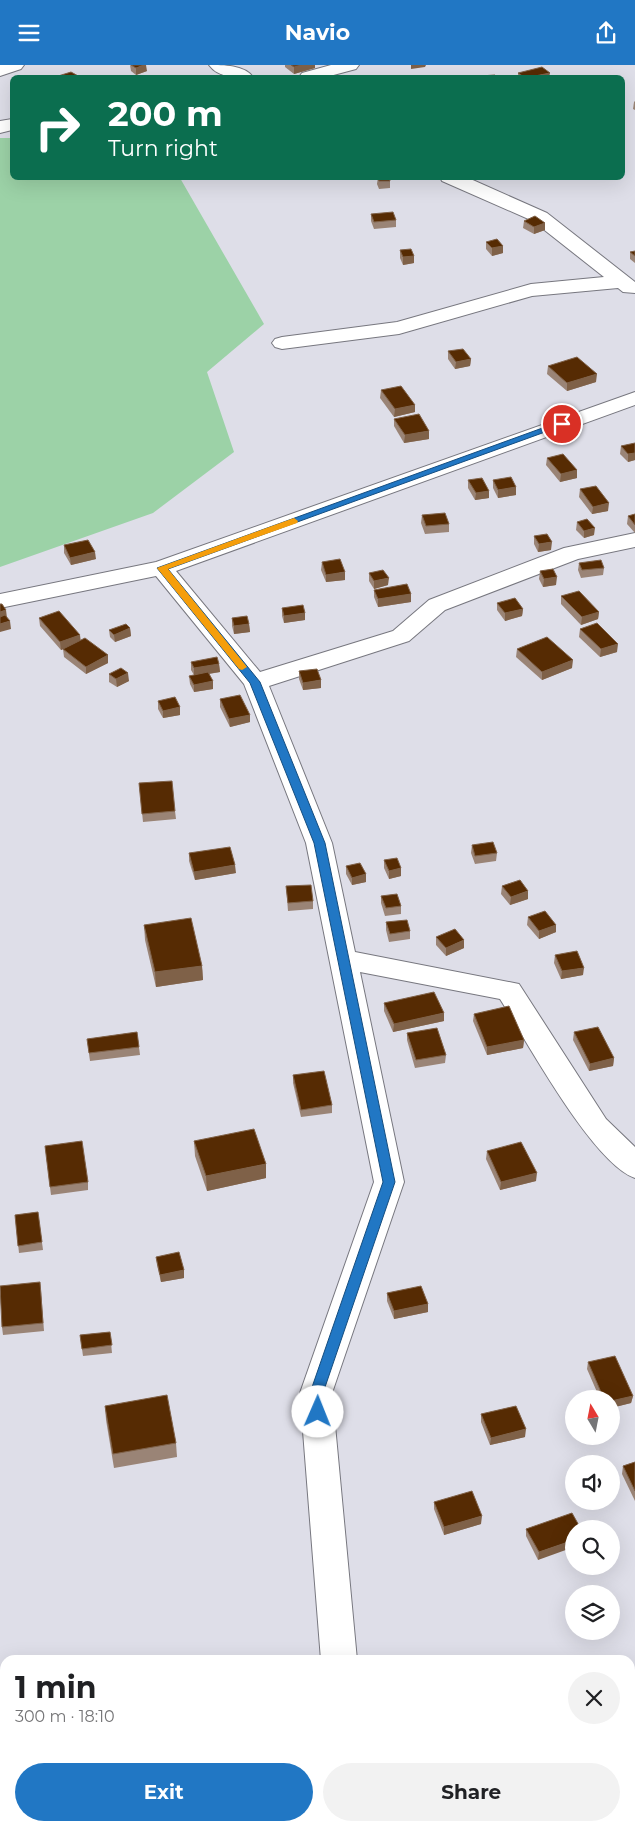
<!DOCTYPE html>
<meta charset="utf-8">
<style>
:root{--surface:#fff;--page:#f2f2f2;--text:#202124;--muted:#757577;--accent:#2177c4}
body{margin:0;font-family:Montserrat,sans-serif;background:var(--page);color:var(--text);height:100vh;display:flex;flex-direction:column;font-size:19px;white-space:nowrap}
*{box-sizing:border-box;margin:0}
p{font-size:16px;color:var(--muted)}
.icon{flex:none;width:28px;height:28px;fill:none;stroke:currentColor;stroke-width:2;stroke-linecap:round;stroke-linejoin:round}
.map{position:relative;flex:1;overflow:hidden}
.details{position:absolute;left:0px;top:1590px;width:635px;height:176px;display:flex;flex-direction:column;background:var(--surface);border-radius:15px 15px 0 0;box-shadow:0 5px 20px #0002}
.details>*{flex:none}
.hud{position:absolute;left:10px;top:10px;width:615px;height:105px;border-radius:8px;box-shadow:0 5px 20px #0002;background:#0b6e4f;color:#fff;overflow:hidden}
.needle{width:32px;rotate:350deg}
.tools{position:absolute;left:565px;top:1325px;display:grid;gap:10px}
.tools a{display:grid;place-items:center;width:55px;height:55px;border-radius:50%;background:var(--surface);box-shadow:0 5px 20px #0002;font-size:25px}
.pin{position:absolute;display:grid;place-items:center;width:42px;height:42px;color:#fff;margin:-21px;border:2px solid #fff;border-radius:50%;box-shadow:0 1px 5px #0007}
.me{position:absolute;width:55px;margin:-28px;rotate:1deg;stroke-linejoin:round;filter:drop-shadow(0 0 4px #0008)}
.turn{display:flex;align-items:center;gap:18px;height:105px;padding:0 15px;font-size:22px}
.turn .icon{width:65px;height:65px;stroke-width:2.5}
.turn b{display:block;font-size:35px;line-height:42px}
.round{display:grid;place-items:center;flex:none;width:52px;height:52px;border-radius:26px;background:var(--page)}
.overview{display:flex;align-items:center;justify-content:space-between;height:85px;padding:0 15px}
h1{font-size:30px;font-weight:700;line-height:38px}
.action{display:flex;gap:10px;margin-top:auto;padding:10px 15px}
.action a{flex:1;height:58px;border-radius:30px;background:var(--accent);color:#fff;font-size:20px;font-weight:700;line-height:58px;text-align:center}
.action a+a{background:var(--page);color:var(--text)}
header{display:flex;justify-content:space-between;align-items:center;height:65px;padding:0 15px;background:var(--accent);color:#fff;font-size:22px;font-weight:700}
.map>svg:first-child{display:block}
</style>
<header><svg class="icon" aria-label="menu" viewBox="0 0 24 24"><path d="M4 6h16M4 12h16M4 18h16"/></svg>Navio<svg class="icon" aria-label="share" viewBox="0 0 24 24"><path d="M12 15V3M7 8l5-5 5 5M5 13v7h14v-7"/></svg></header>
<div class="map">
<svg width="635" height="1766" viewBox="0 0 635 1766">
<rect width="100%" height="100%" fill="#dedee8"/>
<path fill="#9cd2a7" d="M 0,73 L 12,73 L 12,112 L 180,113 L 264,259 L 207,307 L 234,387 L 153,448 L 0,502 Z"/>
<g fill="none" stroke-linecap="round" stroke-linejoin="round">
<g stroke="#77777f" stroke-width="2">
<g id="minor">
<path d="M 0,0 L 24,0 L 21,4 L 0,11 Z"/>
<path d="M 209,0 C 224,0 244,0 253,12 C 239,14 218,13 209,0 Z"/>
<path d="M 331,0 L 359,0 L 356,4 L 326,12 L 299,12 L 302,8 Z"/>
<path d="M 12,54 L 12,65 L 0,68 L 0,56 Z"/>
<path d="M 440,112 L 466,112 L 547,148 L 635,217 L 635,228 L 623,227 L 618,223 L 532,231 L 399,269 L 282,284 L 275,282 L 272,278 L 275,274 L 282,272 L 397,257 L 531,219 L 604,212 L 533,156 L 442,116 Z"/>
<path d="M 635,327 L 635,340 L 176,506 L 260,607 L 393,566 L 429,535 L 564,483 L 635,468 L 635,482 L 578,494 L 445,545 L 409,576 L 269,621 L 332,778 L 355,887 L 519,919 L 606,1054 L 635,1082 L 635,1113 C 593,1099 526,975 500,934 L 360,907 L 404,1117 L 332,1328 L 357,1595 L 321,1595 L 300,1328 L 374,1117 L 306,778 L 244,619 L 156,511 L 0,543 L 0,529 L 156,497 Z"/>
<rect x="334" y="1761" width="38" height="5"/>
</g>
</g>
<use href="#minor" fill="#fff" fill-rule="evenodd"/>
</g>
<g fill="#9a8476">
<path d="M 130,0 L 147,6 L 136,10 L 131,6 Z"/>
<path d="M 285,0 L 315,0 L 315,3 L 294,9 L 285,2 Z"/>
<path d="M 518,8 L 549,12 L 518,12 Z"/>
<path d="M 635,36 L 635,45 L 633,44 L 634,37 Z"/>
<path d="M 378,112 L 390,116 L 390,123 L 379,124 L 377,119 Z"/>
<path d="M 371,149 L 396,155 L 396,162 L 374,164 L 371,156 Z"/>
<path d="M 524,156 L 545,158 L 545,165 L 534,169 L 523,163 Z"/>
<path d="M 486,177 L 503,181 L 503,188 L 492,191 L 486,184 Z"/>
<path d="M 400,185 L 414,191 L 414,198 L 403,200 L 400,193 Z"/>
<path d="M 635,186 L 635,198 L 630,194 L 630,187 Z"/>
<path d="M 448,286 L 471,294 L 470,301 L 455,304 L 448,294 Z"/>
<path d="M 548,301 L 596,317 L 567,326 L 547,309 Z"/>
<path d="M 381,325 L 415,340 L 415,347 L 394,352 L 380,333 Z"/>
<path d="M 394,354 L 429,374 L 404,378 L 394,361 Z"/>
<path d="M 635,378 L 635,395 L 628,397 L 620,389 L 621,381 Z"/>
<path d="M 547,393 L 577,405 L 577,413 L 560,417 L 546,400 Z"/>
<path d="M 468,415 L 489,426 L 489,433 L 475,435 L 468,423 Z"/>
<path d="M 493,415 L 516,422 L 516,430 L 498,433 L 493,423 Z"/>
<path d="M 580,424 L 608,446 L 592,449 L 579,432 Z"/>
<path d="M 635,449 L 635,468 L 627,459 L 628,451 Z"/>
<path d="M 422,450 L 449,459 L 449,467 L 425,469 L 421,458 Z"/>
<path d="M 577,457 L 594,470 L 584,473 L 576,465 Z"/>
<path d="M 534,471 L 551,485 L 538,487 L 534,479 Z"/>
<path d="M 64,480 L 96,494 L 71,500 L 64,488 Z"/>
<path d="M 322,497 L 345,515 L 326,517 L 321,505 Z"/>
<path d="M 579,498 L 604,503 L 603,510 L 581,513 L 578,505 Z"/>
<path d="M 540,506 L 556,520 L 543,522 L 539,514 Z"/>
<path d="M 369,508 L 388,520 L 374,524 L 369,516 Z"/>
<path d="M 374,525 L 411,529 L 411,537 L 378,542 L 374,532 Z"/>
<path d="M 561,531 L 599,547 L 598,554 L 581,560 L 561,539 Z"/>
<path d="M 497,538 L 523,544 L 522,551 L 505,556 L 497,545 Z"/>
<path d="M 282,543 L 305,548 L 305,555 L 284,558 L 282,551 Z"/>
<path d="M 39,553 L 108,590 L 108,598 L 86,609 L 64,592 L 63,584 L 61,585 L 40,561 Z"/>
<path d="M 232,553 L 249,559 L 250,567 L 234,569 L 232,561 Z"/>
<path d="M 130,563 L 131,571 L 115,577 L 110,572 L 109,565 Z"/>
<path d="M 580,564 L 617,587 L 600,592 L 579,572 Z"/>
<path d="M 517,584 L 572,603 L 542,615 L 516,592 Z"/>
<path d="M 191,597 L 219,599 L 220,607 L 209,609 L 213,624 L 194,627 L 190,619 L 189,611 L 194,610 L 191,605 Z"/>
<path d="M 299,606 L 321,623 L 303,625 L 299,614 Z"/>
<path d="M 109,609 L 129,616 L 117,622 L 109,617 Z"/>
<path d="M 220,634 L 250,650 L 250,657 L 230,662 L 220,642 Z"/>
<path d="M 158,636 L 180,642 L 180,650 L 163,653 L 158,644 Z"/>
<path d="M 139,718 L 175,746 L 176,754 L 143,757 Z"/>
<path d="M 472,780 L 497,788 L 496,796 L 475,799 L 471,788 Z"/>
<path d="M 189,788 L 236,808 L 195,815 L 189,796 Z"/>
<path d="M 384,795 L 401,803 L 401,811 L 389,814 L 384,803 Z"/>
<path d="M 346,801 L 366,809 L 366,817 L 352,820 L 346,809 Z"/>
<path d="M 286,821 L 313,836 L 313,844 L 288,846 Z"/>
<path d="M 502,821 L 528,834 L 510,840 L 501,829 Z"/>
<path d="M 381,831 L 401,841 L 401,849 L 385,851 L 381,838 Z"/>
<path d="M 528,852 L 556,860 L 556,867 L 539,874 L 527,860 Z"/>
<path d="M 386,857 L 410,866 L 410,874 L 389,877 L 386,865 Z"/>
<path d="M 144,860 L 202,901 L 203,915 L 156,922 L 145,875 Z"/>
<path d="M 436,872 L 464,883 L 446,891 L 436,880 Z"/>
<path d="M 555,890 L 583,910 L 561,914 L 554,898 Z"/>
<path d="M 384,938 L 444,956 L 393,967 L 384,946 Z"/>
<path d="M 474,949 L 524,975 L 523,983 L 487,990 L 473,956 Z"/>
<path d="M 137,967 L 140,990 L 90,996 L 87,974 Z"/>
<path d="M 574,967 L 614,993 L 613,1001 L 589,1006 L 573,975 Z"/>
<path d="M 407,968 L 446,990 L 445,998 L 415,1003 L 407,975 Z"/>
<path d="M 293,1010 L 332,1040 L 332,1048 L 301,1052 L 293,1018 Z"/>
<path d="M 194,1076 L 266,1113 L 207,1126 L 195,1091 Z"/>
<path d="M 45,1081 L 88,1117 L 88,1125 L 51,1130 Z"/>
<path d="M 487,1086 L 536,1116 L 500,1125 L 486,1094 Z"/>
<path d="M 38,1147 L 43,1185 L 19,1188 L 15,1150 Z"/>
<path d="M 156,1192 L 184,1205 L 184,1213 L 161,1217 L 157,1200 Z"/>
<path d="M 41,1225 L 44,1266 L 3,1270 L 2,1262 Z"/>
<path d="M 387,1228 L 428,1239 L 428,1247 L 394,1254 L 387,1236 Z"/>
<path d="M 110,1267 L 112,1288 L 83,1291 L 80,1270 Z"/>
<path d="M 588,1297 L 633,1331 L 631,1338 L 611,1343 L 611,1334 L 600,1334 L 587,1304 Z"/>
<path d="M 105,1341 L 176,1378 L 177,1392 L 114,1403 L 106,1355 Z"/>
<path d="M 481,1349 L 525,1372 L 490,1380 L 481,1357 Z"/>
<path d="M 635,1397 L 635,1436 L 622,1409 L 623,1401 Z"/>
<path d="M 434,1437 L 481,1459 L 444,1470 L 434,1444 Z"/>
<path d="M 572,1448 L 538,1495 L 526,1471 L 526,1464 Z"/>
</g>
<g fill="#7f6148">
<path d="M 144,0 L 146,0 L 147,6 L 136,10 L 136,3 Z"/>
<path d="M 302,0 L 315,0 L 315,3 L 294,9 L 294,2 Z"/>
<path d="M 411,0 L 426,0 L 425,2 L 411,4 Z"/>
<path d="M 550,8 L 549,12 L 530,12 Z"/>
<path d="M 545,158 L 545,165 L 534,169 L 534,162 Z"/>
<path d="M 503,181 L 503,188 L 492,191 L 492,183 Z"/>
<path d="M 414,191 L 414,198 L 403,200 L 403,192 Z"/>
<path d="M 471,294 L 470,301 L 455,304 L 456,297 Z"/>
<path d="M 597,309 L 596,317 L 567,326 L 567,318 Z"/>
<path d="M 415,340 L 415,347 L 394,352 L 395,344 Z"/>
<path d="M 429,366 L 429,374 L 404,378 L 405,370 Z"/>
<path d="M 635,388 L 635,395 L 628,397 L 628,389 Z"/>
<path d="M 577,405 L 577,413 L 560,417 L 561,409 Z"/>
<path d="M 516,422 L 516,430 L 498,433 L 498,425 Z"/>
<path d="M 489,426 L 489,433 L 475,435 L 476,428 Z"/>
<path d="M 609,438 L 608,446 L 592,449 L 593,442 Z"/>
<path d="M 595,463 L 594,470 L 584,473 L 584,466 Z"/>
<path d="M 552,477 L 551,485 L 538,487 L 539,479 Z"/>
<path d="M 95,487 L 96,494 L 71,500 L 70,493 Z"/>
<path d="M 345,507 L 345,515 L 326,517 L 326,510 Z"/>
<path d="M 557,512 L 556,520 L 543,522 L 544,514 Z"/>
<path d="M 389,513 L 388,520 L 374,524 L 374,516 Z"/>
<path d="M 411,529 L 411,537 L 378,542 L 378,534 Z"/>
<path d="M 523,544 L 522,551 L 505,556 L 505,548 Z"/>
<path d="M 6,545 L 7,553 L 0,555 L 0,547 Z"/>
<path d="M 599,547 L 598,554 L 581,560 L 582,552 Z"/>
<path d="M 305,548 L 305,555 L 284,558 L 284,551 Z"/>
<path d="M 10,556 L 11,564 L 0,567 L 0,559 Z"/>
<path d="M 249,559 L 250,567 L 234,569 L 234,561 Z"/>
<path d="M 130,563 L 131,571 L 115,577 L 114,570 Z"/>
<path d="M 80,570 L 81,578 L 61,585 L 60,577 Z"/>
<path d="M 618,579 L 617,587 L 600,592 L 601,584 Z"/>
<path d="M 108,590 L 108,598 L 86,609 L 86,602 Z"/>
<path d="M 573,595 L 572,603 L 542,615 L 542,607 Z"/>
<path d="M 219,599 L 220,607 L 194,611 L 194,603 Z"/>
<path d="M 128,608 L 129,616 L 117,622 L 116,614 Z"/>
<path d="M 321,615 L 321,623 L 303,625 L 303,618 Z"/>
<path d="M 213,616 L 213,624 L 194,627 L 194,620 Z"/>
<path d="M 180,642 L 180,650 L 163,653 L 163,646 Z"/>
<path d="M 250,650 L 250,657 L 230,662 L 229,654 Z"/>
<path d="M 235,800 L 236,808 L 195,815 L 194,807 Z"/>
<path d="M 401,803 L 401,811 L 389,814 L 389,806 Z"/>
<path d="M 366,809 L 366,817 L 352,820 L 352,813 Z"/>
<path d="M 528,826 L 528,834 L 510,840 L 511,832 Z"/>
<path d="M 556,860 L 556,867 L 539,874 L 539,866 Z"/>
<path d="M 464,875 L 464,883 L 446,891 L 446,883 Z"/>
<path d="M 202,901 L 203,915 L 156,922 L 155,907 Z"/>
<path d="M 584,903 L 583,910 L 561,914 L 562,906 Z"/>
<path d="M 444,948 L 444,956 L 393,967 L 394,959 Z"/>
<path d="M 524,975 L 523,983 L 487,990 L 487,982 Z"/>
<path d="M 614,993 L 613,1001 L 589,1006 L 590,999 Z"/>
<path d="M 266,1099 L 266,1113 L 207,1126 L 206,1111 Z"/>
<path d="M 537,1108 L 536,1116 L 500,1125 L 501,1117 Z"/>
<path d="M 184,1205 L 184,1213 L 161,1217 L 160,1210 Z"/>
<path d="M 428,1239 L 428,1247 L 394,1254 L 394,1246 Z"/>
<path d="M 633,1331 L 631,1338 L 611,1343 L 611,1336 Z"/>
<path d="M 526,1364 L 525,1372 L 490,1380 L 491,1373 Z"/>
<path d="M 482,1451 L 481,1459 L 444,1470 L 444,1462 Z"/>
<path d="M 574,1475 L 574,1482 L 538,1495 L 539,1487 Z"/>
</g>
<g fill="#562b03" stroke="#7f6148">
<path d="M 131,0 L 144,0 L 136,3 Z"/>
<path d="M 291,0 L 302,0 L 294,2 Z"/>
<path d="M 542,2 L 550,8 L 530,12 L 524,12 L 518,8 Z"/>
<path d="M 71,7 L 80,12 L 55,12 Z"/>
<path d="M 495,10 L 496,12 L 481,12 L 480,11 Z"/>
<path d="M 467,11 L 467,12 L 444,12 Z"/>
<path d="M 378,112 L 389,112 L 390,116 L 379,116 Z"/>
<path d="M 393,147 L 396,155 L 374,157 L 371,149 Z"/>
<path d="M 535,151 L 545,158 L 534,162 L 524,156 Z"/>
<path d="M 497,174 L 503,181 L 492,183 L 486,177 Z"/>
<path d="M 411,184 L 414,191 L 403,192 L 400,185 Z"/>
<path d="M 635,186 L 635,191 L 630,187 Z"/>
<path d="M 463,284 L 471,294 L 456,297 L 448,286 Z"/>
<path d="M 577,292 L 597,309 L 567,318 L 548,301 Z"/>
<path d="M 401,321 L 415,340 L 395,344 L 381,325 Z"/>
<path d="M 419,349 L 429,366 L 405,370 L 394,354 Z"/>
<path d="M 635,378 L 635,388 L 628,389 L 621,381 Z"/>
<path d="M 563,389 L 577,405 L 561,409 L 547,393 Z"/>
<path d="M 511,412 L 516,422 L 498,425 L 493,415 Z"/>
<path d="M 482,413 L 489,426 L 476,428 L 468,415 Z"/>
<path d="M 596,421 L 609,438 L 593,442 L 580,424 Z"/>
<path d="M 445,448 L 449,459 L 426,461 L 422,450 Z"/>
<path d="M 635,449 L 635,460 L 628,451 Z"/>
<path d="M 587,454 L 595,463 L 584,466 L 577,457 Z"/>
<path d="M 547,469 L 552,477 L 539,479 L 534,471 Z"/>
<path d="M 88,475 L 95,487 L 70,493 L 64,480 Z"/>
<path d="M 340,494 L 345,507 L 326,510 L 322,497 Z"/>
<path d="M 601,495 L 604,503 L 582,505 L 579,498 Z"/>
<path d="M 553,504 L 557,512 L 544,514 L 540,506 Z"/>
<path d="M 383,505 L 389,513 L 374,516 L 369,508 Z"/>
<path d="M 407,519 L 411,529 L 378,534 L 374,525 Z"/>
<path d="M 579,526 L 599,547 L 582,552 L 561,531 Z"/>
<path d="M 515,533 L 523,544 L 505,548 L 497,538 Z"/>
<path d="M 0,539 L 2,539 L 6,545 L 0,547 Z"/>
<path d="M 303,540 L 305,548 L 284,551 L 282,543 Z"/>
<path d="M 59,546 L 80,570 L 60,577 L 39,553 Z"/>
<path d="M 5,550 L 10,556 L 0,559 L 0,552 Z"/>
<path d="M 247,551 L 249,559 L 234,561 L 232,553 Z"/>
<path d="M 597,558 L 618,579 L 601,584 L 580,564 Z"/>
<path d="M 126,559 L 130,563 L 114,570 L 109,565 Z"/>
<path d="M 547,572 L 573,595 L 542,607 L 517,584 Z"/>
<path d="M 85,573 L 108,590 L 86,602 L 63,584 Z"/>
<path d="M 217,592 L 219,599 L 194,603 L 191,597 Z"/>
<path d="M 121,603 L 128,608 L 116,614 L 109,609 Z"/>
<path d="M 317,604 L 321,615 L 303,618 L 299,606 Z"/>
<path d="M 208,607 L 213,616 L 194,620 L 189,611 Z"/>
<path d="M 240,630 L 250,650 L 229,654 L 220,634 Z"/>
<path d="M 175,632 L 180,642 L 163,646 L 158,636 Z"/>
<path d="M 172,716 L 175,746 L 142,749 L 139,718 Z"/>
<path d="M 493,777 L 497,788 L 475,791 L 472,780 Z"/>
<path d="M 230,782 L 235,800 L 194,807 L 189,788 Z"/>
<path d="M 397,793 L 401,803 L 389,806 L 384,795 Z"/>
<path d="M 360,798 L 366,809 L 352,813 L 346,801 Z"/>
<path d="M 520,815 L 528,826 L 511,832 L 502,821 Z"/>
<path d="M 311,820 L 313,836 L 288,838 L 286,821 Z"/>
<path d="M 397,829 L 401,841 L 386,843 L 381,831 Z"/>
<path d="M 545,846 L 556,860 L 539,866 L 528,852 Z"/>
<path d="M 191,853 L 202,901 L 155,907 L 144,860 Z"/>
<path d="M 407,855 L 410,866 L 390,869 L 386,857 Z"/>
<path d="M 455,864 L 464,875 L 446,883 L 436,872 Z"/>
<path d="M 577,886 L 584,903 L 562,906 L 555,890 Z"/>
<path d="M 434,927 L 444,948 L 394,959 L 384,938 Z"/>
<path d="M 509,941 L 524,975 L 487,982 L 474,949 Z"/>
<path d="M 598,962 L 614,993 L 590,999 L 574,967 Z"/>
<path d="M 437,963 L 446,990 L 416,995 L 407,968 Z"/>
<path d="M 137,967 L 139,982 L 89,988 L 87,974 Z"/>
<path d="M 324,1006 L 332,1040 L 301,1045 L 293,1010 Z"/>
<path d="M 254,1064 L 266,1099 L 206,1111 L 194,1076 Z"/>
<path d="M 82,1076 L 88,1117 L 50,1122 L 45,1081 Z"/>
<path d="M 521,1077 L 537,1108 L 501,1117 L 487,1086 Z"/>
<path d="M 38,1147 L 42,1177 L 18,1181 L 15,1150 Z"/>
<path d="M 179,1187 L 184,1205 L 160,1210 L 156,1192 Z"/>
<path d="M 40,1217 L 43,1258 L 2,1262 L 0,1221 Z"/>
<path d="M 421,1221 L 428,1239 L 394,1246 L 387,1228 Z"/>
<path d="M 110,1267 L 112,1280 L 82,1284 L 80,1270 Z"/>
<path d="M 615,1291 L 633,1331 L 611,1336 L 611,1334 L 604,1334 L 588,1297 Z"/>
<path d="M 167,1330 L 176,1378 L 113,1389 L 105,1341 Z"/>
<path d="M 516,1341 L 526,1364 L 491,1373 L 481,1349 Z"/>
<path d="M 635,1397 L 635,1426 L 623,1401 Z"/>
<path d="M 472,1426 L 482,1451 L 444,1462 L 434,1437 Z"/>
<path d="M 572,1448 L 581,1464 L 574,1464 L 574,1475 L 539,1487 L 526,1464 Z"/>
<path d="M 635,1760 L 635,1766 L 600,1766 L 630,1761 Z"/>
</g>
<path fill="#2177c4" stroke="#154d7f" d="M 559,357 L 567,359 L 168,504 L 260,617 L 325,778 L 395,1117 L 323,1328 L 325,1347 L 323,1351 L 313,1351 L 310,1328 L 383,1117 L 314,778 L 250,618 L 157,503 Z"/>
<path fill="#f59e0b" d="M 294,453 L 298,456 L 297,458 L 168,504 L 247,602 L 242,605 L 239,604 L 157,503 Z"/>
</svg>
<div class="tools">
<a><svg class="needle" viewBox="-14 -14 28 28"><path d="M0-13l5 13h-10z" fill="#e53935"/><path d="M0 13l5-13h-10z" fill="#757577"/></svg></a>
<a><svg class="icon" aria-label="sound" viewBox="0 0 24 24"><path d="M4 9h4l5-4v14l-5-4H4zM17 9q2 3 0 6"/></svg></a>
<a><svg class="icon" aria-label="search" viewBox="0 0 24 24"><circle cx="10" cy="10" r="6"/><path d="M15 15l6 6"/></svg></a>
<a><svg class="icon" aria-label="layers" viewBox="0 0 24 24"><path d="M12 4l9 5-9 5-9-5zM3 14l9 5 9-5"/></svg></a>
</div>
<div class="pin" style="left:562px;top:359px;background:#d93025"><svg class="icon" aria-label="arrive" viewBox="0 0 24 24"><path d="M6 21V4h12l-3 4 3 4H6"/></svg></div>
<svg class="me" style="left:318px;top:1347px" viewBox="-20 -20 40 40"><circle r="19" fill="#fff"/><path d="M0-13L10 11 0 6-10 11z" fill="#2177c4"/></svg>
<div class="hud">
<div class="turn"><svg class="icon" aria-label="right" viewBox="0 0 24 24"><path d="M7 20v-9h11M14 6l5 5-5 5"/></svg><div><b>200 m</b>Turn right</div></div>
</div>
<section class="details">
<div class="overview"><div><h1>1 min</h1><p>300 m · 18:10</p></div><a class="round"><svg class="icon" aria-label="close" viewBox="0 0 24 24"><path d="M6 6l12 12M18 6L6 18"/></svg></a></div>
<div class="action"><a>Exit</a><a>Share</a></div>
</section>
</div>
